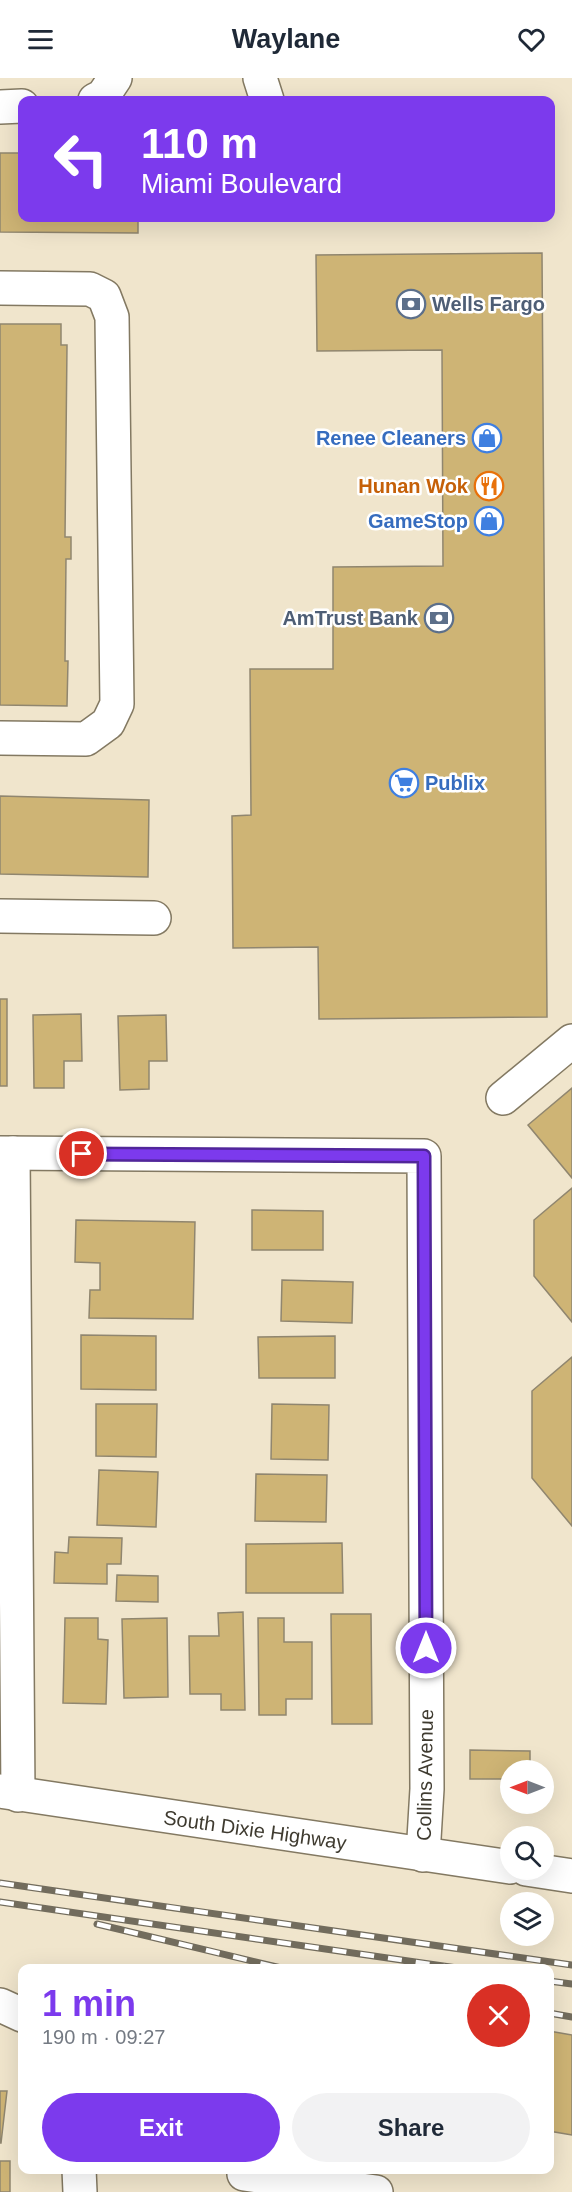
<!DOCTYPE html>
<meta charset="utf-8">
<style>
:root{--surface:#fff;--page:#f2f2f3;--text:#1f2937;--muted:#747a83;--accent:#7c3aed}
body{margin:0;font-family:Helvetica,sans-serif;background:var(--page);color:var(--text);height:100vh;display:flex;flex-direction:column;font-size:22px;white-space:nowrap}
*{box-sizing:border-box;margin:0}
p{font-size:20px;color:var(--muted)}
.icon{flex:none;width:33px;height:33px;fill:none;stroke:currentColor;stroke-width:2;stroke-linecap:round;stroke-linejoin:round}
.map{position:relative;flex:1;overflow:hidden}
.sheet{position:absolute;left:18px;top:1886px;width:536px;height:210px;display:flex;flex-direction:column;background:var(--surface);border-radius:12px;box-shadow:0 6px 24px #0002}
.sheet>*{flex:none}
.guide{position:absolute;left:18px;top:18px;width:537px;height:126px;border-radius:12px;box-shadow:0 6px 24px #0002;background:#7c3aed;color:#fff;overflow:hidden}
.needle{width:39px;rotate:270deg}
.fabs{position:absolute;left:500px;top:1682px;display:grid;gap:12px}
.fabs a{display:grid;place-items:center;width:54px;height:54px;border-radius:50%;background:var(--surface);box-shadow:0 6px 24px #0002;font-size:30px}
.pin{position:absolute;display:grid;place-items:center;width:51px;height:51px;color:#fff;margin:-26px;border:3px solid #fff;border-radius:50%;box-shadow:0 2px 6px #0007}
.me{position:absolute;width:66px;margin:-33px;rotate:0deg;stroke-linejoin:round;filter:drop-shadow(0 0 4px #0008)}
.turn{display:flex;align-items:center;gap:21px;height:126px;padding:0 24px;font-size:27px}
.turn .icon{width:78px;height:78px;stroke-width:2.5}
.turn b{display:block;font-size:42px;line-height:51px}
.round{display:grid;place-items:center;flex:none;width:63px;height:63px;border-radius:32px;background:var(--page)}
.head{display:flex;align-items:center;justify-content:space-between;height:102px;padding:0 24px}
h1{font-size:36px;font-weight:700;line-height:45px;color:var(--accent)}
.primary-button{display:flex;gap:12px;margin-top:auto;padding:12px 24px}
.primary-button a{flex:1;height:69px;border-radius:36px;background:var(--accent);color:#fff;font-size:24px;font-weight:700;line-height:69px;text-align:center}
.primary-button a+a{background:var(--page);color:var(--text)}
header{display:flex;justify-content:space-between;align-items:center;height:78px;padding:0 24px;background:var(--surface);font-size:27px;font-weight:700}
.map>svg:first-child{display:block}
</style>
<header><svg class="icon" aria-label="menu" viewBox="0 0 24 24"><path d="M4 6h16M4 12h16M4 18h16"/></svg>Waylane<svg class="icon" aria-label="heart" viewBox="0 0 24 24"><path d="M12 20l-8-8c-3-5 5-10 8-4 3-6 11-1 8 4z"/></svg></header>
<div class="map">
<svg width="572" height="2114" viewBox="0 0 572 2114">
<rect width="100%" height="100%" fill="#f0e5cc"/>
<g fill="#ceb475" stroke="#90866f" stroke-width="1.5">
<path d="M 0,75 L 22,75 L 22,140 L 138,140 L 138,155 L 0,154 Z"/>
<path d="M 542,175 L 547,939 L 319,941 L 318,869 L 233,870 L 232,738 L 251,737 L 250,591 L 333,591 L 333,489 L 443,488 L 442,272 L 317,273 L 316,177 Z"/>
<path d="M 0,246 L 61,246 L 61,267 L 67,267 L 65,459 L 71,459 L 71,481 L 66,481 L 65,583 L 68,583 L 67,628 L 0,627 Z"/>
<path d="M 0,718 L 149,722 L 148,799 L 0,796 Z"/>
<rect x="0" y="921" width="7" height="87"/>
<path d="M 81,936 L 82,983 L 64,983 L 64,1010 L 34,1010 L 33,937 Z"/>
<path d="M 166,937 L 167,983 L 149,983 L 149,1011 L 120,1012 L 118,938 Z"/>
<path d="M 572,1010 L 572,1100 L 528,1047 Z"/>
<path d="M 572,1110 L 572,1244 L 534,1198 L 534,1142 Z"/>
<path d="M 252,1132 L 323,1133 L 323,1172 L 252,1172 Z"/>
<path d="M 76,1142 L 195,1144 L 193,1241 L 89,1240 L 90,1212 L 100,1212 L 100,1185 L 75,1184 Z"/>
<path d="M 282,1202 L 353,1204 L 352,1245 L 281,1243 Z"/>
<path d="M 81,1257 L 156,1258 L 156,1312 L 81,1311 Z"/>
<path d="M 335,1258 L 335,1300 L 259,1300 L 258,1259 Z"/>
<path d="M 572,1279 L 572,1448 L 532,1400 L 532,1313 Z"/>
<path d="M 96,1326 L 157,1326 L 156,1379 L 96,1378 Z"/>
<path d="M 272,1326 L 329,1327 L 328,1382 L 271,1381 Z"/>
<path d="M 99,1392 L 158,1394 L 156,1449 L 97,1447 Z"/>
<path d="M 256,1396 L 327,1397 L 326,1444 L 255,1443 Z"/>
<path d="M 69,1459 L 122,1460 L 121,1486 L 107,1486 L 107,1506 L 54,1505 L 55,1474 L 68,1475 Z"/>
<path d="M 342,1465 L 343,1515 L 246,1515 L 246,1466 Z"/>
<path d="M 117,1497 L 158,1498 L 158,1524 L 116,1523 Z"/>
<path d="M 243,1534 L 245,1632 L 221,1632 L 221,1616 L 190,1616 L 189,1558 L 219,1558 L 218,1535 Z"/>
<path d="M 331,1536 L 371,1536 L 372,1646 L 332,1646 Z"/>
<path d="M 65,1540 L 98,1540 L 98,1561 L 108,1562 L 106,1626 L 63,1625 Z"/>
<path d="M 167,1540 L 168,1619 L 124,1620 L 122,1541 Z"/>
<path d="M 258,1540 L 284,1540 L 284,1564 L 312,1564 L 312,1621 L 286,1621 L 286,1637 L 259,1637 Z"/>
<path d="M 470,1672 L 530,1673 L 530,1692 L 510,1692 L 510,1701 L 470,1701 Z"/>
<path d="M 549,1953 L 572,1957 L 572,2057 L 549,2053 Z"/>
<path d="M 0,2013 L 7,2013 L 1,2065 L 0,2065 Z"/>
<rect x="0" y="2083" width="10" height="31"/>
</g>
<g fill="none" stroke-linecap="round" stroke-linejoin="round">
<g stroke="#837962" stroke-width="36">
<g id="minor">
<path d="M 260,0 L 267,22"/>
<path d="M 95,22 L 103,18 L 115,0"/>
<path d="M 0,29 L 22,28"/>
<path d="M 0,210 L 90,211 L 104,218 L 112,239 L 117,626 L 108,645 L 86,661 L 0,660"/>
<path d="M 0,838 L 154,840"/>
<path d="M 503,1020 L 572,963"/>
<path d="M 0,1075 L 424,1078 L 427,1711 L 423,1777"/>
<path d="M 13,1075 L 18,1717"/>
<path d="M 0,1713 L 510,1789"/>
<path d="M 526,1791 L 572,1798"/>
<path d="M 0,1927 L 22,1937"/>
<path d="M 79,2091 L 80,2114"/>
<path d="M 244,2096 L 376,2114"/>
</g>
</g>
<use href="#minor" stroke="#fff" stroke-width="33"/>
<g stroke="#726c5d" stroke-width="7">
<g id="rail">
<path d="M 0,1805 L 572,1887"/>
<path d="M 0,1824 L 457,1890"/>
<path d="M 97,1846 L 281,1890"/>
<path d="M 549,1903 L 572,1906"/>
<path d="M 549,1935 L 572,1939"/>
</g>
</g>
<use href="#rail" stroke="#fff" stroke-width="4.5" stroke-dasharray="14" stroke-linecap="butt"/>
</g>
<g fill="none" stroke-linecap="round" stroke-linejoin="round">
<g stroke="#51269a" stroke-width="15">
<path id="route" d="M 82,1076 L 424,1078 L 426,1570"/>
</g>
<use href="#route" stroke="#7c3aed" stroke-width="10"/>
</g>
<defs>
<g id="bank-ring" transform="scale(1.5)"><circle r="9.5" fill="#fff" stroke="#5c6f8a" stroke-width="1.5"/><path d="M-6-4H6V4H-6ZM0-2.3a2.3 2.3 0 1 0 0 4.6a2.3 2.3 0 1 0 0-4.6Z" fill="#5c6f8a"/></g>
<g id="shop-ring" transform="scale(1.5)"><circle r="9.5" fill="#fff" stroke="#3f7fe0" stroke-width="1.5"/><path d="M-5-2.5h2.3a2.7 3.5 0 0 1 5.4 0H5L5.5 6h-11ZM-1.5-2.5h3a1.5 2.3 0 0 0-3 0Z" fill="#3f7fe0"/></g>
<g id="restaurant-ring" transform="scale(1.5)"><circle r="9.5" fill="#fff" stroke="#e8710a" stroke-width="1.5"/><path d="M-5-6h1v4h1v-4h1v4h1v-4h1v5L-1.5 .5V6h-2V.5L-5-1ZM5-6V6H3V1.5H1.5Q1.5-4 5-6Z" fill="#e8710a"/></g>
<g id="supermarket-ring" transform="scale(1.5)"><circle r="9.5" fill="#fff" stroke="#3f7fe0" stroke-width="1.5"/><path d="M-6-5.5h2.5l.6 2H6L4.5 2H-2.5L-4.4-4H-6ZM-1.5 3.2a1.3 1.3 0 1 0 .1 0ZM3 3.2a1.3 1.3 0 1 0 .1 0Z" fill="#3f7fe0"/></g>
</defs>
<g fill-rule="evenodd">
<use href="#bank-ring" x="411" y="226"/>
<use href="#shop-ring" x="487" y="360"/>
<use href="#restaurant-ring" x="489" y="408"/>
<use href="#shop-ring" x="489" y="443"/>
<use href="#bank-ring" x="439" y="540"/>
<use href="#supermarket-ring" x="404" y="705"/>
</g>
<g text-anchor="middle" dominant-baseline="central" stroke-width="5" stroke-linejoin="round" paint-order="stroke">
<g font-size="20" font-weight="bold" fill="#4e5e75" stroke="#fff" text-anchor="start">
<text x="432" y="226">Wells Fargo</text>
<text x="418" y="540" text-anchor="end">AmTrust Bank</text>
</g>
<g font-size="20" font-weight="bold" fill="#366cbe" stroke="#fff" text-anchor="end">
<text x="466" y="360">Renee Cleaners</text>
<text x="468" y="443">GameStop</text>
<text x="425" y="705" text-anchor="start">Publix</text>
</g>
<g font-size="20" font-weight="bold" fill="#c56008" stroke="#fff" text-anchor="end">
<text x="468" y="408">Hunan Wok</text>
</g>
<g font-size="20" fill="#3f3b30" stroke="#fff">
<text transform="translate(425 1697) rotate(-89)">Collins Avenue</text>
<text transform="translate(255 1752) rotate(8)">South Dixie Highway</text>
</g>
</g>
</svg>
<div class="fabs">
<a><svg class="needle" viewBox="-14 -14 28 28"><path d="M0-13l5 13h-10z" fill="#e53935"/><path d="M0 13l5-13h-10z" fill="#747a83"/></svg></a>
<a><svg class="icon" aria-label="search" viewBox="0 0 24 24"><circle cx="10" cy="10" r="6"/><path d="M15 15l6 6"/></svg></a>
<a><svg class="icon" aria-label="layers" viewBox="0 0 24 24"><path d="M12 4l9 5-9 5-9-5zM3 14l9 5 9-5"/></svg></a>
</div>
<div class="pin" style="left:82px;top:1076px;background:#d93025"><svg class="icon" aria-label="arrive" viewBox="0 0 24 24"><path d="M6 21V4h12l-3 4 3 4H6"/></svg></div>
<svg class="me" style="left:426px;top:1570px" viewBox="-20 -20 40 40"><circle r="17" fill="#7c3aed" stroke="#fff" stroke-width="3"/><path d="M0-11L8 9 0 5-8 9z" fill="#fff"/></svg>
<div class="guide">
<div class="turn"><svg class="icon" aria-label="left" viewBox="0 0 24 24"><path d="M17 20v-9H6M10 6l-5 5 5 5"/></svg><div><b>110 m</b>Miami Boulevard</div></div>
</div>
<section class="sheet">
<div class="head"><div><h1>1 min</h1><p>190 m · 09:27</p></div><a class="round" style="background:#d93025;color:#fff"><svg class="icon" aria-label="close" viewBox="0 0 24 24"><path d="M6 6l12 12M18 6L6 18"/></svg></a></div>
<div class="primary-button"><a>Exit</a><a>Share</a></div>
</section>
</div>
